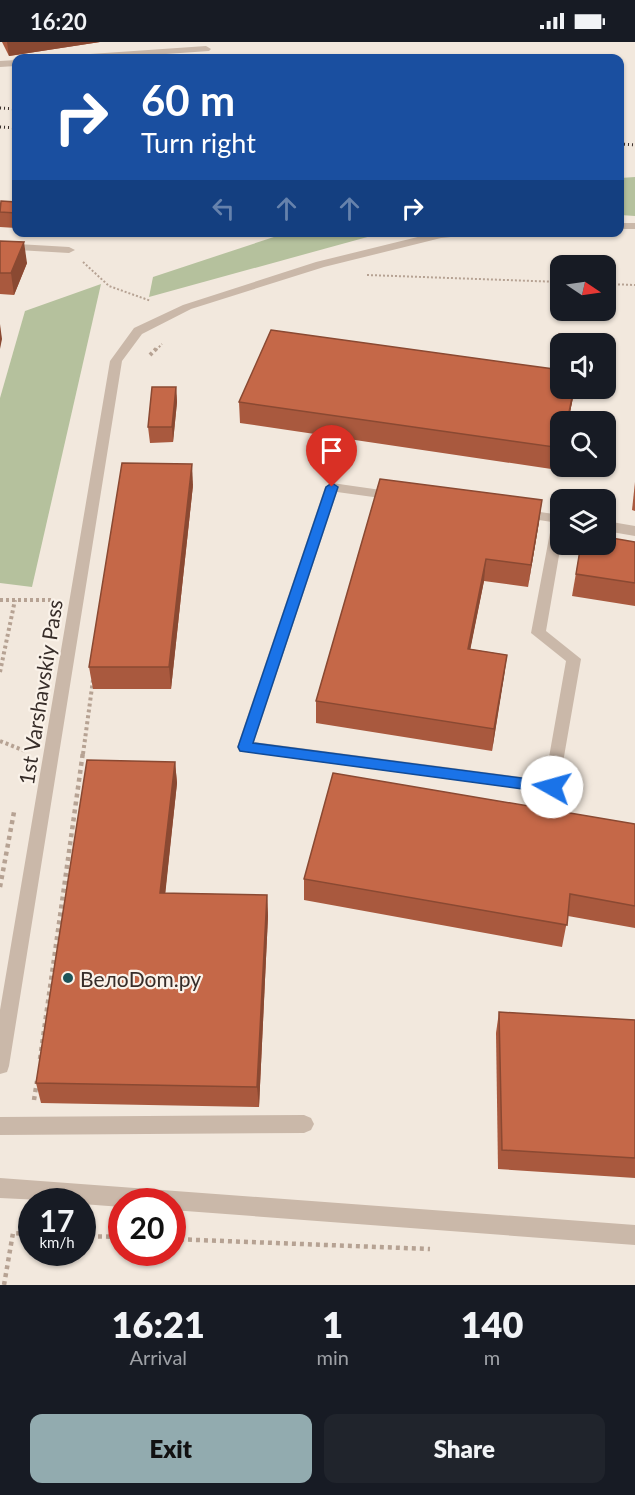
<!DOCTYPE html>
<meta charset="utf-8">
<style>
:root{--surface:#171b24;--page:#20242c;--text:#f1f3f6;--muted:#9ea1a6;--accent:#92abaf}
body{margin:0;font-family:Lato,sans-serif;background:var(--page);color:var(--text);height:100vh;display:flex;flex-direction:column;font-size:22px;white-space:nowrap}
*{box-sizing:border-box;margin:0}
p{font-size:20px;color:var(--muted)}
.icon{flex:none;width:33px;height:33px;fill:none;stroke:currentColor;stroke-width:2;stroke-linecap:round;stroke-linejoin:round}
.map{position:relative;height:1243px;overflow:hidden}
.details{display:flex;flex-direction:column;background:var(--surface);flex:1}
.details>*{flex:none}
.banner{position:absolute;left:12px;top:12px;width:612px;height:183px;border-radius:12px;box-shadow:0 2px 4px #0004;background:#1a4fa0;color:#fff;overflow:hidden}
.needle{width:39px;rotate:103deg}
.fabs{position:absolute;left:550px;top:213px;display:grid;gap:12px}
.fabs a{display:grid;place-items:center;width:66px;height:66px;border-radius:12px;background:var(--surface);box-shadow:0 2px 4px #0004;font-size:30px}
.speed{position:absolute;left:18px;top:1146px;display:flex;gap:12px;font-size:30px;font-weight:700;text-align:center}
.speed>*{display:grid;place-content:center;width:78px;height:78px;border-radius:50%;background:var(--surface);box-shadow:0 2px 4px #0004;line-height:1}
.speed small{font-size:15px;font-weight:400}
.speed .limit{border:9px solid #d22;background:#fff;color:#111}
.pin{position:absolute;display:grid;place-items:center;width:51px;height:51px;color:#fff;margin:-62px -26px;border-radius:50% 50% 50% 0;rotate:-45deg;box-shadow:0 0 6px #0007}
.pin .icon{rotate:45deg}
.me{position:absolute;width:66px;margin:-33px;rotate:277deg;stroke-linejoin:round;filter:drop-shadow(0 0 4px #0008)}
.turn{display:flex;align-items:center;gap:21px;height:126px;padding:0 30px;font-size:27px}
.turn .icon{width:78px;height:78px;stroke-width:2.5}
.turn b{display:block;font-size:42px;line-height:51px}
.lanes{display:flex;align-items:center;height:57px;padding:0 30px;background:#0003;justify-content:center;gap:30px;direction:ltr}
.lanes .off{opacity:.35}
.eta{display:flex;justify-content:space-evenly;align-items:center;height:102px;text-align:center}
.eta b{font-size:36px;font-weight:800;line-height:42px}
.action{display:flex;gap:12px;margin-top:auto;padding:12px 30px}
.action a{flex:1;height:69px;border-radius:12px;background:var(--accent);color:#111;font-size:24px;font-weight:800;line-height:69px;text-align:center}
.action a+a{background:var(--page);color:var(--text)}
.status{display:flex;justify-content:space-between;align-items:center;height:42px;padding:0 30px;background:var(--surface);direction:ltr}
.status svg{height:16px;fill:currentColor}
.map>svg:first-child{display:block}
</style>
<div class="status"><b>16:20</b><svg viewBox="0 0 49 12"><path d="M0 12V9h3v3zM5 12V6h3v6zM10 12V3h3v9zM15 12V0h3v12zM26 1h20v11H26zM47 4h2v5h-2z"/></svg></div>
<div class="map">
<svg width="635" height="1243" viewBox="0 0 635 1243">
<rect width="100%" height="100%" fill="#f2e8dd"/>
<g fill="#b5c19d">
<path d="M 635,135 L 635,174 L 620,173 L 620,136 Z"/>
<path d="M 286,191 L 382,191 L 149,255 L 153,235 Z"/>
<path d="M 101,242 L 32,545 L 0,541 L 0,356 L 25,269 Z"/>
</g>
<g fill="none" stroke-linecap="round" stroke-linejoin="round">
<g stroke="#b6a293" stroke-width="2" stroke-dasharray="2 2" stroke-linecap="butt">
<path d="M 83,220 L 109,244 L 151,259"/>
<path d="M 367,233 L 561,240"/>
<path d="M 606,242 L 635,243"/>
<path d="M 156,308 L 162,302"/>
</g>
<g stroke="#b6a293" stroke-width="4" stroke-dasharray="3 3" stroke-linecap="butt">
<path d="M 150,313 L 157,306"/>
<path d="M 0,558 L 53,558"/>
<path d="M 0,630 L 15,558"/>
<path d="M 0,699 L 25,709"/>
<path d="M 83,712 L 93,638"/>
</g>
<g stroke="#b6a293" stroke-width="4.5" stroke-dasharray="4 4" stroke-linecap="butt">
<path d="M 0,845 L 14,770"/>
<path d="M 40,1017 L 83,710"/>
<path d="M 34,1058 L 37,1039"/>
<path d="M 82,1194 L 122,1195"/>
<path d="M 172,1197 L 430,1207"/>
<path d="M 4,1243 L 13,1191 L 32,1192"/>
</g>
<g fill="#cab8a9" fill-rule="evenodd">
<path d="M 206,4 L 211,7 L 209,9 L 109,16 L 71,16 L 76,13 Z"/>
<path d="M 16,18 L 16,24 L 0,25 L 0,19 Z"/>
<rect x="620" y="181" width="15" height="6"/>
<path d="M 438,190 L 476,190 L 471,193 L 441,196 L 324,225 L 191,267 L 142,292 L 122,319 L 9,1024 L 7,1030 L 0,1032 L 0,968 L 110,319 L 134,286 L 183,263 L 316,220 Z"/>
<path d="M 0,201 L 69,205 L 75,208 L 69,211 L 0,207 Z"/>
<path d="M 332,441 L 395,450 L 402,454 L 395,458 L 337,450 L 254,700 L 545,738 L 566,619 L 531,591 L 552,480 L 519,475 L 512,471 L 519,467 L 561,473 L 561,502 L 546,589 L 581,617 L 558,749 L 552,751 L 239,709 L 237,705 L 325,445 Z"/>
<path d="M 606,479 L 635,484 L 635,494 L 606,489 Z"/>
<path d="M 304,1073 L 311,1076 L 314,1082 L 311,1088 L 304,1091 L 0,1093 L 0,1075 Z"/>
<path d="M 0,1136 L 635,1183 L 635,1203 L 172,1168 L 172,1160 L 122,1160 L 122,1165 L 82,1162 L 82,1160 L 0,1156 Z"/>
</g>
<g stroke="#372d29" stroke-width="3" stroke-dasharray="1 3" stroke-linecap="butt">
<path d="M 0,66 L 16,67"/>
<path d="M 0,85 L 16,86"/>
<path d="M 620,102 L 635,103"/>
</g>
</g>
<g fill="#a9593e">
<path d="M 2,0 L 100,0 L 9,14 Z"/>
<path d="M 16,160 L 16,186 L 0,185 L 0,161 Z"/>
<path d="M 0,199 L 27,221 L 14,253 L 0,252 Z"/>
<path d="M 561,302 L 561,316 L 555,315 L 556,307 Z"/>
<path d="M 176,345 L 177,360 L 173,400 L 150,401 L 148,385 Z"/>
<path d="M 561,346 L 575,346 L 568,380 L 561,380 L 561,414 L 558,428 L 240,381 L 239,360 Z"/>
<path d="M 380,437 L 539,480 L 528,545 L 484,539 L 470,607 L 507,613 L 492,709 L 316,681 L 316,659 Z"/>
<path d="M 635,440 L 635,469 L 632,468 Z"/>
<path d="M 193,443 L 171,647 L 93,647 L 89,625 Z"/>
<path d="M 635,500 L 635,564 L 572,554 L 581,502 Z"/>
<path d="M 175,720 L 177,741 L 165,851 L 267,853 L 268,874 L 259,1065 L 41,1061 L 36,1041 Z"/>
<path d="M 635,782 L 635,886 L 568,874 L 562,905 L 304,858 L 304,837 Z"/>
<path d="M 499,970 L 635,978 L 635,1136 L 498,1127 L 496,991 Z"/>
</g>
<g fill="#8a4932">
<path d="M 7,0 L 100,0 L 9,14 Z"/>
<path d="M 24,200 L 27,221 L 14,253 L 11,231 Z"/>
<path d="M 0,282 L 2,297 L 0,307 Z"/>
<path d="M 176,345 L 177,360 L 173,400 L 172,385 Z"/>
<path d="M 574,346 L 575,346 L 568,380 L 567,380 Z"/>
<path d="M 192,422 L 193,443 L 171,647 L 169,625 Z"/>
<path d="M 542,458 L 539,480 L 528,545 L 531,523 Z"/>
<path d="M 486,517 L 484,539 L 466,629 L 468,607 Z"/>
<path d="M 507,613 L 504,635 L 492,709 L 494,687 Z"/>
<path d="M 175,720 L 177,741 L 163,873 L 160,851 Z"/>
<path d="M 267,853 L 268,874 L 259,1065 L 257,1045 Z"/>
</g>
<g fill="#c56848" stroke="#8a4932" stroke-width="1.5">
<path d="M 1,159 L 16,160 L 16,171 L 0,170 Z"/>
<path d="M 0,199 L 24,200 L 11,231 L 0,231 Z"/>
<path d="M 271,288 L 561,328 L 561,346 L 574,346 L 567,380 L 561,380 L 561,406 L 239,360 Z"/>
<path d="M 559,292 L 597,297 L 596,302 L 561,302 L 561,308 L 556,307 Z"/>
<path d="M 152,345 L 176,345 L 172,385 L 148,385 Z"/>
<path d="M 122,421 L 192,422 L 169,625 L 89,625 Z"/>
<path d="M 380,437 L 542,458 L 531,523 L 486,517 L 468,607 L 507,613 L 494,687 L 316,659 Z"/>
<path d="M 606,495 L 635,500 L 635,541 L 576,532 L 581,502 L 606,502 Z"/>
<path d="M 87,718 L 175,720 L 160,851 L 267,853 L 257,1045 L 36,1041 Z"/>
<path d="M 333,731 L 635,782 L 635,864 L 570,852 L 567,883 L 304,837 Z"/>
<path d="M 499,970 L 635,978 L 635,1116 L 502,1108 Z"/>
</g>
<path fill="#1a73e8" stroke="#114b97" stroke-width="1.5" d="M 332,441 L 338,445 L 253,701 L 552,740 L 557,741 L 559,745 L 557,749 L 552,751 L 240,709 L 238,705 L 326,445 Z"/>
<circle fill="#1e5459" stroke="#faf2e9" stroke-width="2" cx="68" cy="936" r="6"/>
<g text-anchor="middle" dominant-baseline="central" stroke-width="4.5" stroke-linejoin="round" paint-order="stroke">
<g font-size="21" fill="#372d29" stroke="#faf2e9">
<text transform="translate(40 650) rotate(-81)">1st Varshavskiy Pass</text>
</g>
<g font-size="21" fill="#372d29" stroke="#faf2e9" text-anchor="start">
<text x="80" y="936">ВелоDom.ру</text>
</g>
</g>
</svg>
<div class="fabs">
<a><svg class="needle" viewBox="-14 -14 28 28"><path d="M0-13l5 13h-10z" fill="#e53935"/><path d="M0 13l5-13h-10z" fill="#9ea1a6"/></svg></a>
<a><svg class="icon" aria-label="sound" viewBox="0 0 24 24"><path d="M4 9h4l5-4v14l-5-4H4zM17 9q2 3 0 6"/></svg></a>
<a><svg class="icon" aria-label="search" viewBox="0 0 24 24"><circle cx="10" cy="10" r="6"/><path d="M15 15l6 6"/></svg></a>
<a><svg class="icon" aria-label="layers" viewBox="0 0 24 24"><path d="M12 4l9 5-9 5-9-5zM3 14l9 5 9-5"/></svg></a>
</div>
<div class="speed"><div>17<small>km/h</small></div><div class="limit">20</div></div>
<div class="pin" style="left:332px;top:445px;background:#d93025"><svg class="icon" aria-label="arrive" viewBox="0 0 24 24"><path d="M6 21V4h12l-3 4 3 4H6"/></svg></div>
<svg class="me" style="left:552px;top:745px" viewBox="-20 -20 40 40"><circle r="19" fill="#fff"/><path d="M0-13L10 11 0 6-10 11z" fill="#1a73e8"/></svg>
<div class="banner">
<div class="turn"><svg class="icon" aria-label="right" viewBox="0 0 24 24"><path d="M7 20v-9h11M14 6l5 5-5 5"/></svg><div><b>60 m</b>Turn right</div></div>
<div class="lanes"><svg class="icon off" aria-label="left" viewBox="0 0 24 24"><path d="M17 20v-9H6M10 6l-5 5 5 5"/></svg><svg class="icon off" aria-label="ahead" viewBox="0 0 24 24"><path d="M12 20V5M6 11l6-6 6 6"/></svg><svg class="icon off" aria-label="ahead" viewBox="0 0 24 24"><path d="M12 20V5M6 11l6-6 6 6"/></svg><svg class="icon" aria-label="right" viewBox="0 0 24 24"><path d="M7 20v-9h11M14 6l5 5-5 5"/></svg></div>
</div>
</div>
<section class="details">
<div class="eta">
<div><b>16:21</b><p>Arrival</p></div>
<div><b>1</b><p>min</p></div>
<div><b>140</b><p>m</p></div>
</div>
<div class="action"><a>Exit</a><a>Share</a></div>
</section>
